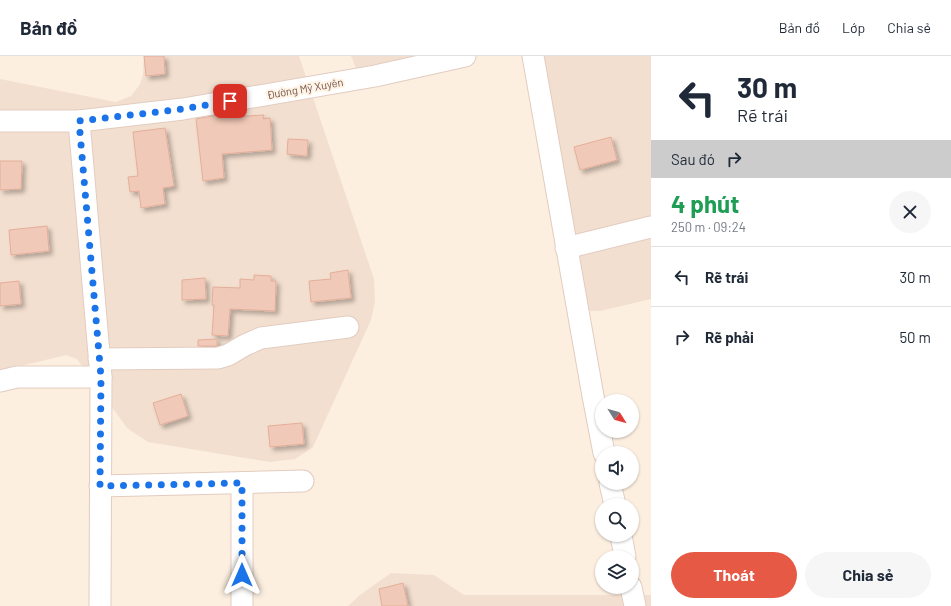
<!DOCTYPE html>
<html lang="vi">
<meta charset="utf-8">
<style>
:root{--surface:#fff;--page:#f6f6f7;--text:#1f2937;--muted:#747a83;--line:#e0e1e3;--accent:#e65a45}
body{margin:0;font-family:Barlow,sans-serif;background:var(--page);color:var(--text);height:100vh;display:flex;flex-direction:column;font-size:15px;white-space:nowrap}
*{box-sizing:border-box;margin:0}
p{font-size:13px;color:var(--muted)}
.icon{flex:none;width:22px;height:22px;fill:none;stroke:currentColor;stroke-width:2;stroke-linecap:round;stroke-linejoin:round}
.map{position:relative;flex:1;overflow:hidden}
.drawer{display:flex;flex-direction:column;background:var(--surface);width:300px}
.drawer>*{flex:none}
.top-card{background:#fff;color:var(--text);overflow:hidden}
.needle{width:26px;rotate:127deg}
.buttons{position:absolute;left:595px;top:338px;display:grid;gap:8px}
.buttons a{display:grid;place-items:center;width:44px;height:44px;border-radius:50%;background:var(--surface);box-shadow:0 1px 3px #0004;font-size:20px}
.pin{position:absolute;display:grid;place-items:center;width:34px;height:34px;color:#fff;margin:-17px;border-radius:8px;box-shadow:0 2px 6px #0006}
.me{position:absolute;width:44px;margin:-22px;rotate:0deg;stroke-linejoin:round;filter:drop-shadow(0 0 3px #0008)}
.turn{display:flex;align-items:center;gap:14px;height:84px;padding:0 20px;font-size:18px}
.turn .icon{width:52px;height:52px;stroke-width:2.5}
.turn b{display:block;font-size:28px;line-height:34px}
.then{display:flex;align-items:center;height:38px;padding:0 20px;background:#0003;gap:8px;font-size:15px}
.round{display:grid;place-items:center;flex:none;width:42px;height:42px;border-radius:21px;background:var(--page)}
.summary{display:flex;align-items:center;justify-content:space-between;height:68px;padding:0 20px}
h1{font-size:24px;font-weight:700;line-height:30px;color:#1e9e55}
.action{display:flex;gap:8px;margin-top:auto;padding:8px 20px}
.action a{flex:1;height:46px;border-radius:24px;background:var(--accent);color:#fff;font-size:16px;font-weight:700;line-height:46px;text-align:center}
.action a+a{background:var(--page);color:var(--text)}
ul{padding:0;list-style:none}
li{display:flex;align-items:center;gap:12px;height:60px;padding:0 20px;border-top:1px solid var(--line)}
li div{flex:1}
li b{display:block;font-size:15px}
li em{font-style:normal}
header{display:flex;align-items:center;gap:24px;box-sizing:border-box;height:56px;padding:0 20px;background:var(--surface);border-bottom:1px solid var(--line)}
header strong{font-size:19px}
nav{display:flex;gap:22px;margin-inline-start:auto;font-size:14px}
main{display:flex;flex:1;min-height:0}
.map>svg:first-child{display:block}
</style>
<header>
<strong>Bản đồ</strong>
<nav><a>Bản đồ</a><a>Lớp</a><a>Chia sẻ</a></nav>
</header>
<main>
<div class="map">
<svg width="651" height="550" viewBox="0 0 651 550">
<defs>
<filter id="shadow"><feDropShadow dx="3.5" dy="3.5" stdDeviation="2" flood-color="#0004"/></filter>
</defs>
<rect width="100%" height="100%" fill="#fcefe0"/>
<g fill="#f3dfcf">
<path d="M 144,0 L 299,0 L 374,223 L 375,246 L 371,264 L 313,391 L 295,403 L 270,406 L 148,386 L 127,372 L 77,303 L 66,299 L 0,315 L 0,23 L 116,46 L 131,40 L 140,28 L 143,19 Z"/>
<path d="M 351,0 L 433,0 L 362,15 L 356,12 Z"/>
<path d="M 536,0 L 651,0 L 651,243 L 600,255 L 591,255 L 585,252 Z"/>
<path d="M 391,517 L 434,519 L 464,539 L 651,539 L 651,550 L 348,550 L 360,539 Z"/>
</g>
<g fill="#f1c9b8" stroke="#e4ae99" filter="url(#shadow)">
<path d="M 144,0 L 164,0 L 165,18 L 146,20 Z"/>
<path d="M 217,59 L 218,62 L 264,59 L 263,63 L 270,62 L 272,94 L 222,98 L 224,122 L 203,125 L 196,63 Z"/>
<path d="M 165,72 L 174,130 L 163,132 L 165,148 L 141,152 L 139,135 L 130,136 L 128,121 L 138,120 L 133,76 Z"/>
<path d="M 611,81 L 617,104 L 580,114 L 574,91 Z"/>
<path d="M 288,83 L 308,84 L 307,100 L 287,98 Z"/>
<path d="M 0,105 L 22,105 L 21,133 L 0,134 Z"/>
<path d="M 47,170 L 49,195 L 11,199 L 9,174 Z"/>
<path d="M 348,214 L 351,242 L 311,246 L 309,225 L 331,223 L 330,217 Z"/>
<path d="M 254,219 L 271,220 L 271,225 L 276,225 L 275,255 L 230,253 L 228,280 L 212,279 L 214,249 L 212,249 L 213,231 L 240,232 L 240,223 L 254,224 Z"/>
<path d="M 205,222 L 206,243 L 182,244 L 182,224 Z"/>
<path d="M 19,225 L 21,248 L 0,250 L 0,227 Z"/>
<path d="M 217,283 L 217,290 L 198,290 L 198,284 Z"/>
<path d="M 181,338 L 188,360 L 160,369 L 153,347 Z"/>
<path d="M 302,367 L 304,388 L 270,391 L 268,370 Z"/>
<path d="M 403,527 L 408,550 L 382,550 L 379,533 Z"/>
</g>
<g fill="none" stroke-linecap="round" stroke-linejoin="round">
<g stroke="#e2ccc0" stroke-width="23">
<g id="minor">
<path d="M 533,0 L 593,340 L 604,397"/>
<path d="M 0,65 L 79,65 L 183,53 L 375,20 L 465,0"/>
<path d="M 79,65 L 101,321 L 100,550"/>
<path d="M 566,192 L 651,171"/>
<path d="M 99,303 L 218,302 L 228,299 L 245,289 L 261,282 L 348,271"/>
<path d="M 0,325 L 17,321 L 101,321"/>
<path d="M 242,427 L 242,550"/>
<path d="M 610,427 L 615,449"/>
<path d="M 100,430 L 303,425"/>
<path d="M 621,479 L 625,501"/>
<path d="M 631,531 L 635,550"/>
</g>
</g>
<use href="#minor" stroke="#fff" stroke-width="21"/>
</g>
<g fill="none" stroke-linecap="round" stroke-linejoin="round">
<path stroke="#1a73e8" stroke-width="7" stroke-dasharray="0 12.6" d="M 230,45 L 183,53 L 79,65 L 101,321 L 100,430 L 242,427 L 242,519"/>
</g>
<g text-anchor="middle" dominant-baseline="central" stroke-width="4" stroke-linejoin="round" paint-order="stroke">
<g font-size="11" fill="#725348" stroke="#fff3e6">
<text transform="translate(305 32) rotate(-10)">Đường Mỹ Xuyên</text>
</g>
</g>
</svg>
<div class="buttons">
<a><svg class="needle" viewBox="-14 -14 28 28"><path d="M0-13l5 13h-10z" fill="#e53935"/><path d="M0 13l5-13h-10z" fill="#747a83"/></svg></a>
<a><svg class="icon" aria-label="sound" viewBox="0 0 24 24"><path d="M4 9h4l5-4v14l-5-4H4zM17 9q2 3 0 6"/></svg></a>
<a><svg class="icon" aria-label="search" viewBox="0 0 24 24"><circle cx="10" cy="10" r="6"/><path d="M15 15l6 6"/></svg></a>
<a><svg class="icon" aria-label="layers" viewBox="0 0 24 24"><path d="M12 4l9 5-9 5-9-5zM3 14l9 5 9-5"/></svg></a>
</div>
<div class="pin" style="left:230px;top:45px;background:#d93025"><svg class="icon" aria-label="arrive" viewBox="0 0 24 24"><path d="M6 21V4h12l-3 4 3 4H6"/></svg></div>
<svg class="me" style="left:242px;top:519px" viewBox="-20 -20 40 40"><path d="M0-17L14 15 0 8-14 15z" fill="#1a73e8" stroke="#fff" stroke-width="4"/></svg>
</div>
<section class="drawer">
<div class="top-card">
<div class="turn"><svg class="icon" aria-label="left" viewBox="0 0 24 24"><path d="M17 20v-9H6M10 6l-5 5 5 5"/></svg><div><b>30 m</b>Rẽ trái</div></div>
<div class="then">Sau đó<svg class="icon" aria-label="right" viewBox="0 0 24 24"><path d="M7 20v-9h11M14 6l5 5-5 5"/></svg></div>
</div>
<div class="summary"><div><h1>4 phút</h1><p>250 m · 09:24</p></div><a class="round"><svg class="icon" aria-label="close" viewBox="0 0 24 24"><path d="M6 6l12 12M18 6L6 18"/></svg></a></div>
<ul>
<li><svg class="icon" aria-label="left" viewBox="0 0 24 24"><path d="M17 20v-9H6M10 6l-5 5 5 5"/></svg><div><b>Rẽ trái</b></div><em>30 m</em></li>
<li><svg class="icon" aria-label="right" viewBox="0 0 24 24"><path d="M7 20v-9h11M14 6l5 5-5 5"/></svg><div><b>Rẽ phải</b></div><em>50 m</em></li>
</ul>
<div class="action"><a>Thoát</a><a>Chia sẻ</a></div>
</section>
</main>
